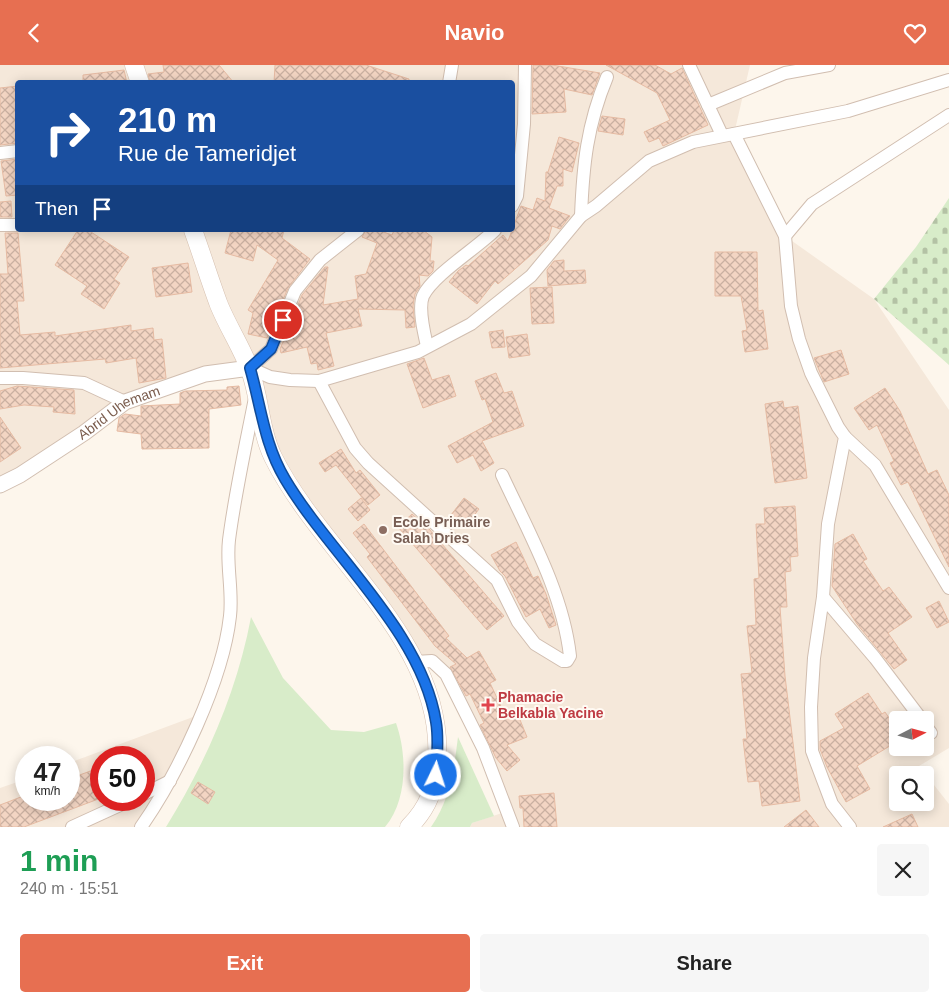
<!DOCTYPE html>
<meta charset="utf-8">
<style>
:root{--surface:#fff;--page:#f6f6f6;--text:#222;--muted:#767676;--accent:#e76f51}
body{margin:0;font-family:Helvetica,sans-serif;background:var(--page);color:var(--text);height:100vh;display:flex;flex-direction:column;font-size:19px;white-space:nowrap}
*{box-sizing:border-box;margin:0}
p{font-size:16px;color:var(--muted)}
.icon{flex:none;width:28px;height:28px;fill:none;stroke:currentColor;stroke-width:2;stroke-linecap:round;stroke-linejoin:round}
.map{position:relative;height:762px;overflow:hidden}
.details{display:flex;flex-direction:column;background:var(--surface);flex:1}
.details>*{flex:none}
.guide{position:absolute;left:15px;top:15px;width:500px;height:152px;border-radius:5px;box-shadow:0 2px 12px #0003;background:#1a4fa0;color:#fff;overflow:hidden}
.needle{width:32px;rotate:84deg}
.buttons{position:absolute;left:889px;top:646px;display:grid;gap:10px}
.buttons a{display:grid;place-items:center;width:45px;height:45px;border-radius:5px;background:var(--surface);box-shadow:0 2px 12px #0003;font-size:25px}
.speed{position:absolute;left:15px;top:681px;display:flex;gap:10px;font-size:25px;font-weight:700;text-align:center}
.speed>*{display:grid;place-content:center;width:65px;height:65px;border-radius:50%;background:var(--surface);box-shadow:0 2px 12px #0003;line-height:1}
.speed small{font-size:12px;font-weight:400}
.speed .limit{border:8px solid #d22;background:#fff;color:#111}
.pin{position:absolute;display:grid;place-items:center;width:42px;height:42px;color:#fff;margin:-21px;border:2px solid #fff;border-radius:50%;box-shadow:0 1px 5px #0007}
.me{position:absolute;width:55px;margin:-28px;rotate:4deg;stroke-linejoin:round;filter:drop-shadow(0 0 4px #0008)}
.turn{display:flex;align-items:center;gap:18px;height:105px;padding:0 20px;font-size:22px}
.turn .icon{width:65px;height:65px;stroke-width:2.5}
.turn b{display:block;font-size:35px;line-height:42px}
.then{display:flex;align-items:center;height:48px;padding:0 20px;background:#0003;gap:10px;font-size:19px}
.round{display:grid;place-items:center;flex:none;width:52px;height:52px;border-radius:5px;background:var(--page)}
.head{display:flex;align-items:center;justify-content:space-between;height:85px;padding:0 20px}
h1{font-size:30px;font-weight:600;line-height:38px;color:#1e9e55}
.action{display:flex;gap:10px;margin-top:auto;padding:10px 20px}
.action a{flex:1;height:58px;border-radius:5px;background:var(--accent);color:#fff;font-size:20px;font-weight:600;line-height:58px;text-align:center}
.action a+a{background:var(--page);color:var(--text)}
header{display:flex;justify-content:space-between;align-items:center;height:65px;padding:0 20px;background:var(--accent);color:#fff;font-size:22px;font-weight:600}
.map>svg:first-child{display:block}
</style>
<header><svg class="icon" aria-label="back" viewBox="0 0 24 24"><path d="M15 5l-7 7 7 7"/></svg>Navio<svg class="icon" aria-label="heart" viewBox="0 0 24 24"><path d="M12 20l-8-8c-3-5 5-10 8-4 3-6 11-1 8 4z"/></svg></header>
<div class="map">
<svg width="949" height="762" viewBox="0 0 949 762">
<defs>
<pattern id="cemetery-stones" width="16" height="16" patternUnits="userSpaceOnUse" patternTransform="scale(1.25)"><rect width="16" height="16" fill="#d8ecc9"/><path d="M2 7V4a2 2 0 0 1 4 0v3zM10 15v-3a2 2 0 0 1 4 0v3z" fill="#b4c2a5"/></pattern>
<pattern id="building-cross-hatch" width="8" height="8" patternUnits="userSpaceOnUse" patternTransform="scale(1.25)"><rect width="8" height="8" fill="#f3d5c3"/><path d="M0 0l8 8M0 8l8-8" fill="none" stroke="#cab0a1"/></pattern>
</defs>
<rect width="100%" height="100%" fill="#fdf6ec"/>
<g fill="#f5e8da" fill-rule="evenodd">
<path d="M 0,0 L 750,0 L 734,69 L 785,171 L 874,234 L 949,345 L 949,683 L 919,701 L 949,739 L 949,762 L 470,762 L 472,758 L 508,746 L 483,683 L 432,596 L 415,597 L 285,414 L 249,303 L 125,337 L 0,420 ZM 18,18 L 512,18 L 512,165 L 18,165 ZM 898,655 L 925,655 L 925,682 L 898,682 ZM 898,710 L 925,710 L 925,738 L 898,738 Z"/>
<path d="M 201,649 L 140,762 L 0,762 L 0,723 L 26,714 L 26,735 L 69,735 L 69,698 ZM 101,692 L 144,692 L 144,735 L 101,735 Z"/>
</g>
<g fill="#d8ecc9">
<path d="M 251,552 L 283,613 L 331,665 L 364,667 L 396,658 C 407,689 408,735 385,762 L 166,762 C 206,697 237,627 251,552 Z"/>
<path d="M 458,672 L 494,751 L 472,758 L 470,762 L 431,762 C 450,735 454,704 458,672 Z"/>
</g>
<path fill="url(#cemetery-stones)" d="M 949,133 L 949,300 L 874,234 L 916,182 Z"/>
<g fill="url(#building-cross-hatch)" stroke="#e6bba3">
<path d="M 163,0 L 219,0 L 234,18 L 218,16 L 150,18 L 148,9 L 164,7 Z"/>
<path d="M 275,0 L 366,0 L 409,14 L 409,18 L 274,18 Z"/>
<path d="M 533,0 L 552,0 L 600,8 L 592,30 L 564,24 L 566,47 L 532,49 Z"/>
<path d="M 606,0 L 655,0 L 671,9 L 682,3 L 708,60 L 663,81 L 659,73 L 649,77 L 644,67 L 670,55 L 657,28 Z"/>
<path d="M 124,5 L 127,18 L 83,18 L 83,10 Z"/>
<path d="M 18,21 L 18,78 L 0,80 L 0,23 Z"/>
<path d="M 602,51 L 625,54 L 623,70 L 598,66 Z"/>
<path d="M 559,72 L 579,78 L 572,107 L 563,104 L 563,121 L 557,121 L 549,143 L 570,151 L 560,164 L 552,161 L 548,175 L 498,219 L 495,216 L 477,239 L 449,217 L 458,206 L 466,200 L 468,201 L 503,170 L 508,176 L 521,141 L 533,145 L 537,133 L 545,136 L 546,107 L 548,107 Z"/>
<path d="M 18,94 L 18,130 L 6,131 L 1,96 Z"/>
<path d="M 11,136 L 12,152 L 0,152 L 0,137 Z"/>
<path d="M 78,165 L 88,165 L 129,192 L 114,214 L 120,218 L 104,244 L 81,229 L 87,221 L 55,200 Z"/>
<path d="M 231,165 L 284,165 L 282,173 L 310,194 L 288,223 L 267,273 L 248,269 L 253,248 L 248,245 L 278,195 L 257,180 L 253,196 L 225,188 Z"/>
<path d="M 366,165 L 378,165 L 392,170 L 394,165 L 423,165 L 432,172 L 430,196 L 434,196 L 433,206 L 428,211 L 419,210 L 420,221 L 415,229 L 413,241 L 415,262 L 406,263 L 405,245 L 358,244 L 362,261 L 326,268 L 334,301 L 318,305 L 317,298 L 311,299 L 307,282 L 281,288 L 280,284 L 302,230 L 325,202 L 328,202 L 323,240 L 358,234 L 355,211 L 366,209 L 377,178 L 362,172 Z"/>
<path d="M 5,168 L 18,168 L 24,236 L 17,236 L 20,270 L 55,267 L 55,271 L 131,260 L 131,266 L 153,263 L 154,275 L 162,274 L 166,313 L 139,318 L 136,293 L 106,298 L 105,294 L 0,303 L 0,209 L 8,209 Z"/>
<path d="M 715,187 L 757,187 L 758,246 L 763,245 L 768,284 L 745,287 L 742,266 L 747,265 L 741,231 L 715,231 Z"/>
<path d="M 564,195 L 564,206 L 585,205 L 586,218 L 548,221 L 547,205 L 554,196 Z"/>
<path d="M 188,198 L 192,227 L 156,232 L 152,203 Z"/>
<path d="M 552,222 L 554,258 L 532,259 L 530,223 Z"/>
<path d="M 503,265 L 505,282 L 492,283 L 489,267 Z"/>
<path d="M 527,269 L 530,290 L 509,293 L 506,272 Z"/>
<path d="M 841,285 L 849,309 L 824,317 L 814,293 Z"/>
<path d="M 424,293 L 432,315 L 449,310 L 456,331 L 423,343 L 407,299 Z"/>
<path d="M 496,308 L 504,328 L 512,326 L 524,361 L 482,376 L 494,398 L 481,406 L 473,390 L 457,398 L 448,381 L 493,357 L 485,334 L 482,335 L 475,316 Z"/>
<path d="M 17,321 L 74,325 L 75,349 L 53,347 L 54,342 L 24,340 L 0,344 L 0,326 Z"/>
<path d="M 239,321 L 241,340 L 209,344 L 209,383 L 142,384 L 141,369 L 117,366 L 119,353 L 125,349 L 141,351 L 141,341 L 180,339 L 180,328 L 185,326 L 227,325 L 227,322 Z"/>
<path d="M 885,323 L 900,346 L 928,409 L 937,405 L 949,430 L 949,502 L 908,417 L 901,420 L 890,398 L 894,396 L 877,360 L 869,365 L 854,343 Z"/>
<path d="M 783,336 L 784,343 L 798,341 L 807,413 L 775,418 L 765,339 Z"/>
<path d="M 0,352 L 21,383 L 0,397 Z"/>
<path d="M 341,384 L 356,408 L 360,405 L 380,430 L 368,440 L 336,400 L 325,407 L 319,398 Z"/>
<path d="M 361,433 L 370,445 L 358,456 L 348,444 Z"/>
<path d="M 464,433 L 479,444 L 466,461 L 451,450 Z"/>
<path d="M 795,441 L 798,491 L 790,492 L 791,506 L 785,507 L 787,542 L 780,542 L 785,611 L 800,736 L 762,741 L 759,716 L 748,717 L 743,674 L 747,674 L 741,609 L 752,608 L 747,561 L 756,560 L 754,514 L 759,513 L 756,459 L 765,459 L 764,443 Z"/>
<path d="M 412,449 L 429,464 L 504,551 L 487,565 L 398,462 Z"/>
<path d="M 364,459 L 449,571 L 446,573 L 467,593 L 479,586 L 496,615 L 490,618 L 505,650 L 516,645 L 527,672 L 507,680 L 520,695 L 507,706 L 496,693 L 480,660 L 484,658 L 470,629 L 466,631 L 450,602 L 456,599 L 435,581 L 367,492 L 370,489 L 353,468 Z"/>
<path d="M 853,469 L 867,494 L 863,496 L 883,526 L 889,522 L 912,552 L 888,568 L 907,595 L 894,604 L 857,559 L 832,521 L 835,479 Z"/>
<path d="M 516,477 L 533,513 L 538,511 L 546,529 L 556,560 L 549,563 L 540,544 L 526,552 L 505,511 L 500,506 L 491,490 Z"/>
<path d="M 939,536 L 949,557 L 937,563 L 926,543 Z"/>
<path d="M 868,628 L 882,649 L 885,647 L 898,666 L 898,676 L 857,701 L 870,724 L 846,737 L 827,702 L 820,684 L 820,676 L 844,663 L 835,649 Z"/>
<path d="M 101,702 L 101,733 L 24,762 L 0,762 L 0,740 L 26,730 L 26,735 L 69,735 L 69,714 Z"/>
<path d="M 198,717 L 215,727 L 208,739 L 191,728 Z"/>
<path d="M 554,728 L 557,762 L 524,762 L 523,743 L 520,743 L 519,731 Z"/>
<path d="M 806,745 L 819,762 L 784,762 Z"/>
<path d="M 912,749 L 918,762 L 883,762 Z"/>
</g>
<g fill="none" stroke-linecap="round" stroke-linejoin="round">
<g stroke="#d1beb0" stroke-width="14">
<g id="minor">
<path d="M 689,0 L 722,70"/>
<path d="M 449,18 L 452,0"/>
<path d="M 708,40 L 785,8 L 829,0"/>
<path d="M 734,69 L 785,171 L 791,241 L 799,274 L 811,308 L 838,362 L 845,372 L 828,459 L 823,532 L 814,593 L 811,642 L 812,686 L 832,739 L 850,762"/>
<path d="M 0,88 L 18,86"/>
<path d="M 512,141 L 517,131 L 524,59 L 525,0"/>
<path d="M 581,151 C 583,100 587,60 607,12"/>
<path d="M 0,160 L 18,160"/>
<path d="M 358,165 L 320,195 L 295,226 L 271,284 L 250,303 L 270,312 L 290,315 L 319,316 L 418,287 L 471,259 L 531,211 L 581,151 L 596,141 L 649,96 L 693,77 L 848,46 L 949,15"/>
<path d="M 785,171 L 812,139 L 949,50"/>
<path d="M 427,281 C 424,268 418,243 423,231 C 433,210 477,183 495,165"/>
<path d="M 0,313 L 23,313 L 84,318 L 125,337"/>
<path d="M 319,316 L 355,383 L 368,398 L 497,515 L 518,557 L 535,579 L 563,596 L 567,596 L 570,591 C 563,528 529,468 502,410"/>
<path d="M 845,372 L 875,400 L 949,523"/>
<path d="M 823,532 L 875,593 L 922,655"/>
<path d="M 415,597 L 432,596 L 446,609 L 483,683 L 513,762"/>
<path d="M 925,660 L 931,668"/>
<path d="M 144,729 L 170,716"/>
<path d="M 72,762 L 131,735"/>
<path d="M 141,762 C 178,709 223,615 230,551 C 233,526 226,500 229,475 C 235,428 246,379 255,333"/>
</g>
</g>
<g stroke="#d1beb0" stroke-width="17">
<g id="tertiary">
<path id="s1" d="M 0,420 L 20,410 L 84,368 L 125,337 L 205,309 L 250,303"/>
</g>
</g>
<g stroke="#d6c0b0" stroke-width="19">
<g id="secondary">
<path d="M 134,0 L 140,18"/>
<path d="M 193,165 C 202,190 210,216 219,240 C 228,262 242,283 250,305 C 260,333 260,365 273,392 C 322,491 445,576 437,695 C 435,723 429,742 409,762"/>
</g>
</g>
<use href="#minor" stroke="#fff" stroke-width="12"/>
<use href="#tertiary" stroke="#fff" stroke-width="15"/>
<use href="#secondary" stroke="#fff" stroke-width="18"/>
</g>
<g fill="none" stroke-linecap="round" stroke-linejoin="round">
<g stroke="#114b97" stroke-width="12">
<path id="route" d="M 283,255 L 271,284 L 250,303 C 261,341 264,379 285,414 C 330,490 422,567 436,657 C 439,674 437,692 436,710"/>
</g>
<use href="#route" stroke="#1a73e8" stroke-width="9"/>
</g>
<circle fill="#8d6e63" stroke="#fffaf3" stroke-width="2" cx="383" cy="465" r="5"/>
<path fill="#e0444e" stroke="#fffaf3" stroke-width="2" d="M485.5 632.5h5v5h5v5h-5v5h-5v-5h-5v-5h5z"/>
<g text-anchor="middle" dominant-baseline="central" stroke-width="4" stroke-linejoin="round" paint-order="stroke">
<g font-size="14" fill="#7a5c4d" stroke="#fffaf3">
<text stroke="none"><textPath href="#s1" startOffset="140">Abrid Uhemam</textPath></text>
</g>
<g font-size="14" font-weight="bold" fill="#785e54" stroke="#fffaf3" text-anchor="start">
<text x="393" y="457">Ecole Primaire<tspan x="393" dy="16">Salah Dries</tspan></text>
</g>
<g font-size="14" font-weight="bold" fill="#be3a42" stroke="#fffaf3" text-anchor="start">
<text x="498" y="632">Phamacie<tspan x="498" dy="16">Belkabla Yacine</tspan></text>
</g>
</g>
</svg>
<div class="buttons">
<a><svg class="needle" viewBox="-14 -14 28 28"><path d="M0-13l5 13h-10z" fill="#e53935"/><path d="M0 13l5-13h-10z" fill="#767676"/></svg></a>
<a><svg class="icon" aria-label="search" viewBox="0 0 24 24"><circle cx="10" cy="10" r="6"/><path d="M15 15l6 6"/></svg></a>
</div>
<div class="speed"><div>47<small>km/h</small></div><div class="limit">50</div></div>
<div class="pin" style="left:283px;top:255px;background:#d93025"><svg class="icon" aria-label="arrive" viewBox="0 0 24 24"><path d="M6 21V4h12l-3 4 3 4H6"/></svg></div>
<svg class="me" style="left:436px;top:710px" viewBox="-20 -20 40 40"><circle r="17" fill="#1a73e8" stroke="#fff" stroke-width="3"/><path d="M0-11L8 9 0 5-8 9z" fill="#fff"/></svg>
<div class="guide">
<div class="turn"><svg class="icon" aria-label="right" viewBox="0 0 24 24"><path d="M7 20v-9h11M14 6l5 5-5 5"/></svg><div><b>210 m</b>Rue de Tameridjet</div></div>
<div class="then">Then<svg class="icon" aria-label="arrive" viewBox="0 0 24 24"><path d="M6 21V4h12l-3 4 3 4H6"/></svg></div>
</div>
</div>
<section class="details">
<div class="head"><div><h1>1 min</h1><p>240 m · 15:51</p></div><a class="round"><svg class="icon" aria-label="close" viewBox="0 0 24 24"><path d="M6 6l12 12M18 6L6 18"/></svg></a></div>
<div class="action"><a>Exit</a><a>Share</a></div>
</section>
